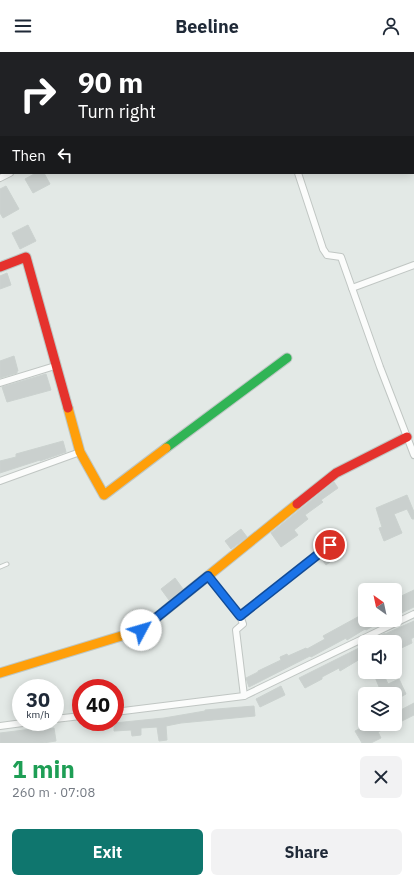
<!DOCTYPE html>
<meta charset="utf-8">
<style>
:root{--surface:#fff;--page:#f2f2f3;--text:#1f2937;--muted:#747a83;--accent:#0f766e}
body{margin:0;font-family:"IBM Plex Sans",sans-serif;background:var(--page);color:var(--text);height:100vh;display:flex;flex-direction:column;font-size:15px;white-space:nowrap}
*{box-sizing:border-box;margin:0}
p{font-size:13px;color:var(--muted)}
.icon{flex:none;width:22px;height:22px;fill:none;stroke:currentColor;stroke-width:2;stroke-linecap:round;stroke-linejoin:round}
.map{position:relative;height:691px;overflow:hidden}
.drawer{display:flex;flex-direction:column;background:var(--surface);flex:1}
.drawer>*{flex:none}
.hud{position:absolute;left:0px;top:0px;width:414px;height:122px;box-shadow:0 2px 10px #0003;background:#202124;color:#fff;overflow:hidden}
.needle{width:26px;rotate:327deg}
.tools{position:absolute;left:358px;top:531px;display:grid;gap:8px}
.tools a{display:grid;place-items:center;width:44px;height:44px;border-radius:6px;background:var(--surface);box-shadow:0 2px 10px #0003;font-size:20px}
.speed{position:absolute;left:12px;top:627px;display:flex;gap:8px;font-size:20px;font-weight:700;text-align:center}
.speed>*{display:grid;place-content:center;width:52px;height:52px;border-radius:50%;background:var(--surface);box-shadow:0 2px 10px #0003;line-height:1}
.speed small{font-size:10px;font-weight:400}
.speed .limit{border:6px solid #d22;background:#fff;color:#111}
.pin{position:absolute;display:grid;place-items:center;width:34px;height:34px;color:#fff;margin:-17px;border:2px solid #fff;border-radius:50%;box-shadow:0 1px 4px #0007}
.me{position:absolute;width:44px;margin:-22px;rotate:51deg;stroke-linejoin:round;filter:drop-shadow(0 0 3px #0008)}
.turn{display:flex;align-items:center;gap:14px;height:84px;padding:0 12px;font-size:18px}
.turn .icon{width:52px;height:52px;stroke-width:2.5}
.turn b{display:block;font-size:28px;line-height:34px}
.then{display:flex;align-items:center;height:38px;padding:0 12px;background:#0003;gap:8px;font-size:15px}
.round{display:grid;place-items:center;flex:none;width:42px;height:42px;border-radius:6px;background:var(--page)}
.head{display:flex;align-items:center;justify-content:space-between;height:68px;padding:0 12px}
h1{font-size:24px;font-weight:700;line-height:30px;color:#1e9e55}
.primary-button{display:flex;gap:8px;margin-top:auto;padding:8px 12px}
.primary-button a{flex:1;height:46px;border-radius:6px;background:var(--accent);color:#fff;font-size:16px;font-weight:700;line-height:46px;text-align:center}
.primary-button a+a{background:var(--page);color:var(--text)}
header{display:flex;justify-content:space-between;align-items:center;height:52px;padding:0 12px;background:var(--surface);font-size:18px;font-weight:700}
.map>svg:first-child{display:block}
</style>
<header><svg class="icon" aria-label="menu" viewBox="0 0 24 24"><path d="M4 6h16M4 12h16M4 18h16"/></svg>Beeline<svg class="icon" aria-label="person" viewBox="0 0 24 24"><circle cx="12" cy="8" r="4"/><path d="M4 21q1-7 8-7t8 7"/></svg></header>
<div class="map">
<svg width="414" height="691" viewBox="0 0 414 691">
<rect width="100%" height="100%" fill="#e3e9e6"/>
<g fill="#cad0ce" stroke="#cbd2cf">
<path d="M 36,121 L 44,121 L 50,132 L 33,141 L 25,127 Z"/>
<path d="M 6,134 L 19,157 L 3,166 L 0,161 L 0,137 Z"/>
<path d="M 28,173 L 36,189 L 20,197 L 12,181 Z"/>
<path d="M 7,221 L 11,233 L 0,237 L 0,224 Z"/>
<path d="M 14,304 L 18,319 L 17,319 L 17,321 L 0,326 L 0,309 Z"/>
<path d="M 46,322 L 51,338 L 7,350 L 2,335 Z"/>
<path d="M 63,389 L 66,400 L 40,409 L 40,408 L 0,421 L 0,409 L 16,405 L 16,402 Z"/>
<path d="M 334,430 L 338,436 L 321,448 L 323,450 L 305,463 L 308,467 L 294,478 L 298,483 L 281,495 L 271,481 Z"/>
<path d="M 407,443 L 414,460 L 414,467 L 412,467 L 407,457 L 394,462 L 402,481 L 384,489 L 379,476 L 382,475 L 376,456 Z"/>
<path d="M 241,477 L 247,485 L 231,497 L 225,489 Z"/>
<path d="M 333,496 L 339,503 L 326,513 L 321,506 Z"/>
<path d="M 175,526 L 183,537 L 169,548 L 161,537 Z"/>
<path d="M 414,538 L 414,555 L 395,564 L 395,547 Z"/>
<path d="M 365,561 L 365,568 L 384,568 L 366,578 L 365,577 L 347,588 L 346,586 L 311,605 L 310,604 L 249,635 L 246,626 L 258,620 L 258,619 L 281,608 L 280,605 L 287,602 L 288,604 L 306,596 L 307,597 L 325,587 L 323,584 Z"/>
<path d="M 414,569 L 414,585 L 411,587 L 412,591 L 395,599 L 395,590 L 369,590 L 385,581 L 385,582 Z"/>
<path d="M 365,593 L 365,604 L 340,619 L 339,616 L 322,625 L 322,627 L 305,636 L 299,626 Z"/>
<path d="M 383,621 L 388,632 L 399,627 L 406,642 L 395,648 L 395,642 L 382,642 L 375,625 Z"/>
<path d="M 281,634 L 285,643 L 260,655 L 256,647 Z"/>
<path d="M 414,651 L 414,663 L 398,671 L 397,670 L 395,671 L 395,661 Z"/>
<path d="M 254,654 L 255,664 L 181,671 L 166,674 L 167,688 L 159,689 L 157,675 L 141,676 L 141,683 L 132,684 L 131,678 L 114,679 L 114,671 L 164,666 L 205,659 L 205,658 Z"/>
<path d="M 369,672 L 393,672 L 378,680 L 381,686 L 371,691 L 362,691 L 355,679 Z"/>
<path d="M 54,676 L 56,689 L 43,691 L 0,691 L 0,681 L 32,677 L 32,679 Z"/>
</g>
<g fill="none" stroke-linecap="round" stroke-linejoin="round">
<g stroke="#c0c6c3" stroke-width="5">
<g id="lane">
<path d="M 0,36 L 1,36"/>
<path d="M 0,515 L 7,512"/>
</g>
</g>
<g stroke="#c0c6c3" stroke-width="8">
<g id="street">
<path d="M 41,0 L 42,1"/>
<path d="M 296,1 L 297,0"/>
<path d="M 298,121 L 323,197 L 327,203 L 341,205 L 380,315 L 414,403"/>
<path d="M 0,126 L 10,121"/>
<path d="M 352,236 L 414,213"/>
<path d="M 0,331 L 55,314"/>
<path d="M 0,429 L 80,400"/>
<path d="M 208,524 L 240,564"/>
<path d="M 244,644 L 236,578 L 243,572 L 240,564 L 330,493"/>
<path d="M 115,660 L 244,644 L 414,562"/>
<path d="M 55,667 L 81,664"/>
<path d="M 0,674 L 30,670"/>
</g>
</g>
<g stroke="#bec7c4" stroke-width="11">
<path id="fast" d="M 166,396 L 287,306"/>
</g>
<g stroke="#bec7c4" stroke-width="11">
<g id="slow">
<path d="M 68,356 L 80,400 L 104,443 L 166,396"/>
<path d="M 0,621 L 141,578 L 297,452"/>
</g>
</g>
<g stroke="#bec7c4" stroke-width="11">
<g id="jam">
<path d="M 0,215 L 26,205 L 68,356"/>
<path d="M 297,452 L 336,421 L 407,385"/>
</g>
</g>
<use href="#lane" stroke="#fbfcfb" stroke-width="3"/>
<use href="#street" stroke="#fbfcfb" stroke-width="6"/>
<use href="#fast" stroke="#30b455" stroke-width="9"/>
<use href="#slow" stroke="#ff9f0a" stroke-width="9"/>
<use href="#jam" stroke="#e5322d" stroke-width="9"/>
</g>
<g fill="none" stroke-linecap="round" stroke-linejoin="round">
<g stroke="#114b97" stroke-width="10">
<path id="route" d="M 141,578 L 208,524 L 240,564 L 330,493"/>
</g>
<use href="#route" stroke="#1a73e8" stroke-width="7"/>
</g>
</svg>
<div class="tools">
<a><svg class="needle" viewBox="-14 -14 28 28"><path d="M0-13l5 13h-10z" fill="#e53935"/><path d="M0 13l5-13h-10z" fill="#747a83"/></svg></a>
<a><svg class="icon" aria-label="sound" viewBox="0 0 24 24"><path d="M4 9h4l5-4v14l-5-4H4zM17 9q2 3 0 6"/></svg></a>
<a><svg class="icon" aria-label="layers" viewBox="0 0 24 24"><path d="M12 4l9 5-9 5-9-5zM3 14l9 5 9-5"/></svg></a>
</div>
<div class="speed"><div>30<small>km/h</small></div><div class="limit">40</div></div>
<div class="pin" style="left:330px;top:493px;background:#d93025"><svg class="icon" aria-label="arrive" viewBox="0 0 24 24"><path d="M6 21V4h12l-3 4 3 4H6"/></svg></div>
<svg class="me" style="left:141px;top:578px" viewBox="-20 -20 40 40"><circle r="19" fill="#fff"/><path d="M0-13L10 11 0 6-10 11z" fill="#1a73e8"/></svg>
<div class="hud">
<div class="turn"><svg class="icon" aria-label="right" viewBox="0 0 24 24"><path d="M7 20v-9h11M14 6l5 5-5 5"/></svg><div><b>90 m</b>Turn right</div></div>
<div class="then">Then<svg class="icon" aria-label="left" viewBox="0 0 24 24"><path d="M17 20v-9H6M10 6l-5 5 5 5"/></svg></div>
</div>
</div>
<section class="drawer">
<div class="head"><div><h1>1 min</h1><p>260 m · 07:08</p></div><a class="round"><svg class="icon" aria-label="close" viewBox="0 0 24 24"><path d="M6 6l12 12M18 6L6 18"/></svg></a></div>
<div class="primary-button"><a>Exit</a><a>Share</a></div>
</section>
